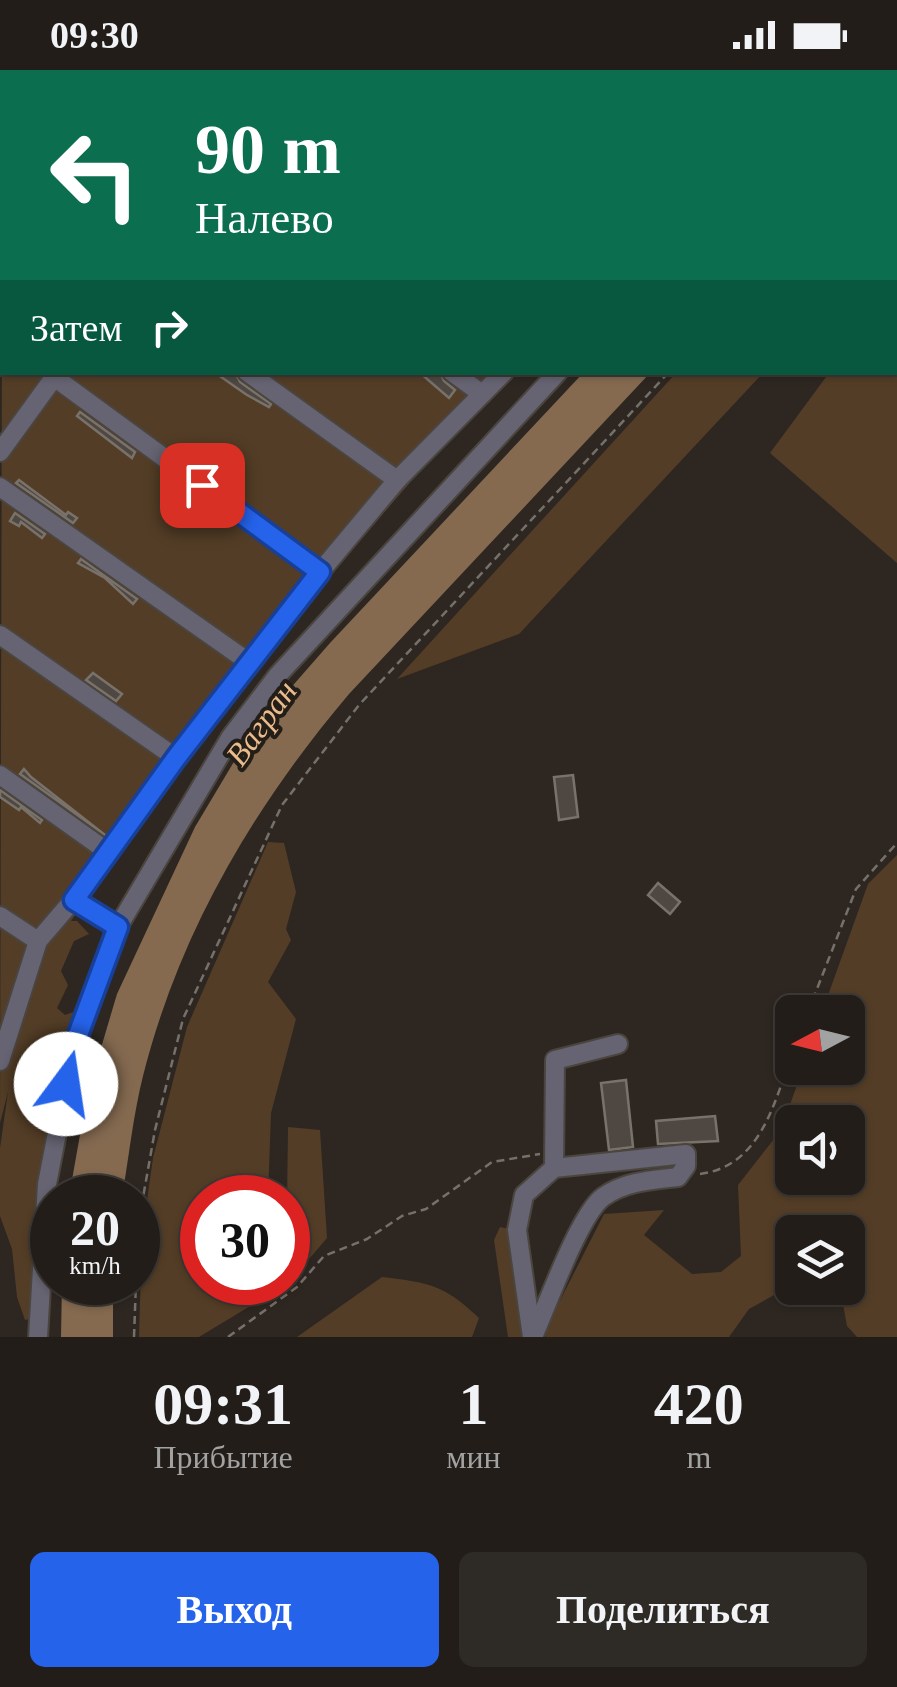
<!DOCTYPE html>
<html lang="ru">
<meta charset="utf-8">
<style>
:root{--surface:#221d19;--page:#2e2a26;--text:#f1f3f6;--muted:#a2a2a2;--line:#3f3b38;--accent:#2563eb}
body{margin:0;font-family:"Times New Roman",serif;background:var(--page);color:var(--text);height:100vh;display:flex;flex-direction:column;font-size:38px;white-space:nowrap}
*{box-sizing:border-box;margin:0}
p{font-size:32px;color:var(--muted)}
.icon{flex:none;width:55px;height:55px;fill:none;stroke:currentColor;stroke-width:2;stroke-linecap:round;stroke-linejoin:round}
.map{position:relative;height:1267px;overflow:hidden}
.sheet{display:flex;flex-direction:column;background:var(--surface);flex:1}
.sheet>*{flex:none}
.banner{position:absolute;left:0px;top:0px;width:898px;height:305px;box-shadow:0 2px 8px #0004,0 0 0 2px var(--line);background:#0b6e4f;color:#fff;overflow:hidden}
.needle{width:65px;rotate:263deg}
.fabs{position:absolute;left:775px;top:925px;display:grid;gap:20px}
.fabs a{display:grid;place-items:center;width:90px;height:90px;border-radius:15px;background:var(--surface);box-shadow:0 2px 8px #0004,0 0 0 2px var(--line);font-size:50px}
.speed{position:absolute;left:30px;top:1105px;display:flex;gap:20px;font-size:50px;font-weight:700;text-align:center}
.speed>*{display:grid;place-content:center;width:130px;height:130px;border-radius:50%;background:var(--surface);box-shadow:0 2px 8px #0004,0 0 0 2px var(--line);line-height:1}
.speed small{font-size:25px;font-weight:400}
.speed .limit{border:15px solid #d22;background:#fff;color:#111}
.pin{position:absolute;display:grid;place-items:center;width:85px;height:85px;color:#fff;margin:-42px;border-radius:20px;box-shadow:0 5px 15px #0006}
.me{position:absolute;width:110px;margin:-55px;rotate:14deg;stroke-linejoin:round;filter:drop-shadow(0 0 8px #0008)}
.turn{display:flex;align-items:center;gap:35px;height:210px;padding:0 30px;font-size:45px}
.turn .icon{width:130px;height:130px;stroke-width:2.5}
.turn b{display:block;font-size:70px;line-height:85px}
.then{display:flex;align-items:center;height:95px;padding:0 30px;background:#0003;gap:20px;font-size:38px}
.eta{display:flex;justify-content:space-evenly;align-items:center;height:170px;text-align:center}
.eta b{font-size:60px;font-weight:800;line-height:70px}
.button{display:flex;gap:20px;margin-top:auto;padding:20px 30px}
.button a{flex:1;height:115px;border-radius:15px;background:var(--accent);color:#fff;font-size:40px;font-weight:800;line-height:115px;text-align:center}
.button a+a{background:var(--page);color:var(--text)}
.status{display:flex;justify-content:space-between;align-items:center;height:70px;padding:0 50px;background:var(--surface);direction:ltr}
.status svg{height:28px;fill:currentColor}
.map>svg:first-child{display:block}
</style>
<div class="status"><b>09:30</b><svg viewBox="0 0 49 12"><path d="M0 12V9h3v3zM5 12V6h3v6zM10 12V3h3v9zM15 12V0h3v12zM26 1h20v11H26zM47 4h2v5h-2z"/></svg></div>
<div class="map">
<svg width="897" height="1267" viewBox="0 0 897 1267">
<rect width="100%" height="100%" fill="#2e2721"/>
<g fill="#533d26" fill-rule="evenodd">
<path d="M 0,0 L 161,0 L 2,2 L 0,254 Z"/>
<path d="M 188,0 L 629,0 L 635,2 L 186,2 Z"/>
<path d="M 897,210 L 897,493 L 770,383 L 829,303 L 895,302 Z"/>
<path d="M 2,266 L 2,302 L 511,303 L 485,327 L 274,568 L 174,699 L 71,851 L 77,851 L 89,864 L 74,871 L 61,901 L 68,915 L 57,938 L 65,945 L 76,941 L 80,947 L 60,1009 L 40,1101 L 34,1248 L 25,1250 L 17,1227 L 12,1179 L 0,1146 L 0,1078 L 8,1022 L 0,1053 Z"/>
<path d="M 676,303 L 763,303 L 519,564 L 397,609 Z"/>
<path d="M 268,772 L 284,773 L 296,822 L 286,859 L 291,870 L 268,912 L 296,949 L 271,1043 L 268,1127 L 202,1128 L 202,1212 L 265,1213 L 265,1227 L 199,1267 L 139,1267 L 142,1165 L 153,1088 L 187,957 Z"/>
<path d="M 897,785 L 897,1267 L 857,1267 L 847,1256 L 840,1218 L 848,1218 L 848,1162 L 792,1162 L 792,1215 L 749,1239 L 729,1267 L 546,1267 L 544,1262 L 604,1144 L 664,1140 L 644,1165 L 692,1204 L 721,1202 L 741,1186 L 738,1115 L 781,1060 L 803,998 L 848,998 L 848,942 L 822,942 L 868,814 ZM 792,1052 L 848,1052 L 848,1108 L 792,1108 Z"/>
<path d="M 288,1057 L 320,1060 L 327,1168 L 286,1216 Z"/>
<path d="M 500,1157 L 513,1160 L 525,1267 L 508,1267 L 494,1170 Z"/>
<path d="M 382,1207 C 430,1213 443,1214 479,1248 L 472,1267 L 297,1267 Z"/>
</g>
<g fill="#856a50">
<path d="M 584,302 L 650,303 L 349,624 C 254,736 179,863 143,1006 C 133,1046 129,1087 122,1127 L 69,1127 L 87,1025 L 117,924 L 195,757 L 235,690 L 274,637 L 330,573 Z"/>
<path d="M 62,1213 L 113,1213 L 113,1267 L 61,1267 Z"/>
</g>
<g fill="#4f4842" stroke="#79726b" stroke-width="2.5">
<path d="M 214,302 L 235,302 L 240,312 L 271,334 L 269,337 L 247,325 Z"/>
<path d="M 419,302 L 440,302 L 444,311 L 455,320 L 449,328 Z"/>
<path d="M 80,342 L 135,382 L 132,388 L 77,346 Z"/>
<path d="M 179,375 L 208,395 L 203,401 L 176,381 Z"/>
<path d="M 19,410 L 66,445 L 68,442 L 77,448 L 73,453 L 16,413 Z"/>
<path d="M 15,443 L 45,464 L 42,468 L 21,452 L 19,456 L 10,451 Z"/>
<path d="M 81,489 L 137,529 L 133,534 L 105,508 L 78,493 Z"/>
<path d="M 93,603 L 122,624 L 116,631 L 86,610 Z"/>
<path d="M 24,699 L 31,707 L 105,765 L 20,704 Z"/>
<path d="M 573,705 L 578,747 L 559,750 L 554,707 Z"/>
<path d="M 0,720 L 42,750 L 40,753 L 21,737 L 19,740 L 0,727 Z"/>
<path d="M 658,813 L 680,832 L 670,844 L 648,825 Z"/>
<path d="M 626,1010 L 633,1077 L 609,1080 L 601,1013 Z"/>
<path d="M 715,1046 L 718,1071 L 658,1074 L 656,1051 Z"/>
</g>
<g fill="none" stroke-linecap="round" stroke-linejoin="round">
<g stroke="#4b453f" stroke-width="22">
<g id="minor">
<path d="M 428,0 L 432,2"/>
<path d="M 623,0 L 630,2"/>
<path d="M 773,0 L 773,2"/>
<path d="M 292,2 L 294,0"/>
<path d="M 738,2 L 742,0"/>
<path d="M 247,302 L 397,410"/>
<path d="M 452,302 L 482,324"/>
<path d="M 54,307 L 320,502"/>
<path d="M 0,382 L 58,302"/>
<path d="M 0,417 L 250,593"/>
<path d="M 0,565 L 176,688"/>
<path d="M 0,705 L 108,782"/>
<path d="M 74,829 L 118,857"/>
<path d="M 0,846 L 38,871"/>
<path d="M 0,991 L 38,871 L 74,829 L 176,688 L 320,502 L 397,410 L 504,302"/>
<path d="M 38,1267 L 47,1114 L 73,981 L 118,857 L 230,668 L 278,605 L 558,302"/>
<path d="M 532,1267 L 517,1160 L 524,1125 L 554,1098 L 555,990 L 618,974"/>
<path d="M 533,1267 C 547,1236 579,1145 603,1127 C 625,1111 653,1110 678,1107 L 686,1096 L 686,1084 L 554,1098"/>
</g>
</g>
<g stroke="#76706b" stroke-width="2.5" stroke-dasharray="8 5" stroke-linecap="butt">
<path d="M 874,2 L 875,0"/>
<path d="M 808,942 L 856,819 L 897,773"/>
<path d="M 700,1104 C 761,1096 774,1033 792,984"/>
<path d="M 138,1189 L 139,1150 L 155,1060 L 183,949 L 282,735 L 359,635 L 669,302"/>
<path d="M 134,1267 L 136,1212"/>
<path d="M 228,1267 L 297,1217 L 324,1186 L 367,1169 L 402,1146 L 426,1139 L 492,1092 L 540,1084"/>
</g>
<use href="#minor" stroke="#666372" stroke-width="18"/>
</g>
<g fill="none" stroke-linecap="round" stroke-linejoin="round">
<g stroke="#184099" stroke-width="25">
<path id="route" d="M 66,1014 L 72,981 L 118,857 L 74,830 L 176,688 L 320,502 L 202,415"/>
</g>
<use href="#route" stroke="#2563eb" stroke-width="18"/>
</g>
<g text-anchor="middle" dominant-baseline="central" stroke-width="8" stroke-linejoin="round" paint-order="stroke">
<g font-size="32" font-style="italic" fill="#eabb8c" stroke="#241e18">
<text transform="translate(261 653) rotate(-54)">Вагран</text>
</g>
</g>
</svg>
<div class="fabs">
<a><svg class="needle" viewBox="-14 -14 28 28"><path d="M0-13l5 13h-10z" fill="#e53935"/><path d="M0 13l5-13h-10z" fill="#a2a2a2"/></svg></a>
<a><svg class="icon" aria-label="sound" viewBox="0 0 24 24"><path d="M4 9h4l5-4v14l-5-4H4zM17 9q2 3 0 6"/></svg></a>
<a><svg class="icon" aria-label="layers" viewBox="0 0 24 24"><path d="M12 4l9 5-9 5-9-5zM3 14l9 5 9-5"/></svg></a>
</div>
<div class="speed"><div>20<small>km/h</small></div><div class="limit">30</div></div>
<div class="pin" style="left:202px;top:415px;background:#d93025"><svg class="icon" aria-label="arrive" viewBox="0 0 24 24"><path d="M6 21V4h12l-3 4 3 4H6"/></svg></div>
<svg class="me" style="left:66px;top:1014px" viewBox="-20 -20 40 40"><circle r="19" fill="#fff"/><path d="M0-13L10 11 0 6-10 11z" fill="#2563eb"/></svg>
<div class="banner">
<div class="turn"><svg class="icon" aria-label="left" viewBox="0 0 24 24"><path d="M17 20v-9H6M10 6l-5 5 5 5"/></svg><div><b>90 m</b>Налево</div></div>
<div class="then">Затем<svg class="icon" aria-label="right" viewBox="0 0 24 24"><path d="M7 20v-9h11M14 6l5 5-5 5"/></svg></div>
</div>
</div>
<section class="sheet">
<div class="eta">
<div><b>09:31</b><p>Прибытие</p></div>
<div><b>1</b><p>мин</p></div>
<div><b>420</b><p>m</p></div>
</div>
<div class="button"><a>Выход</a><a>Поделиться</a></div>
</section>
